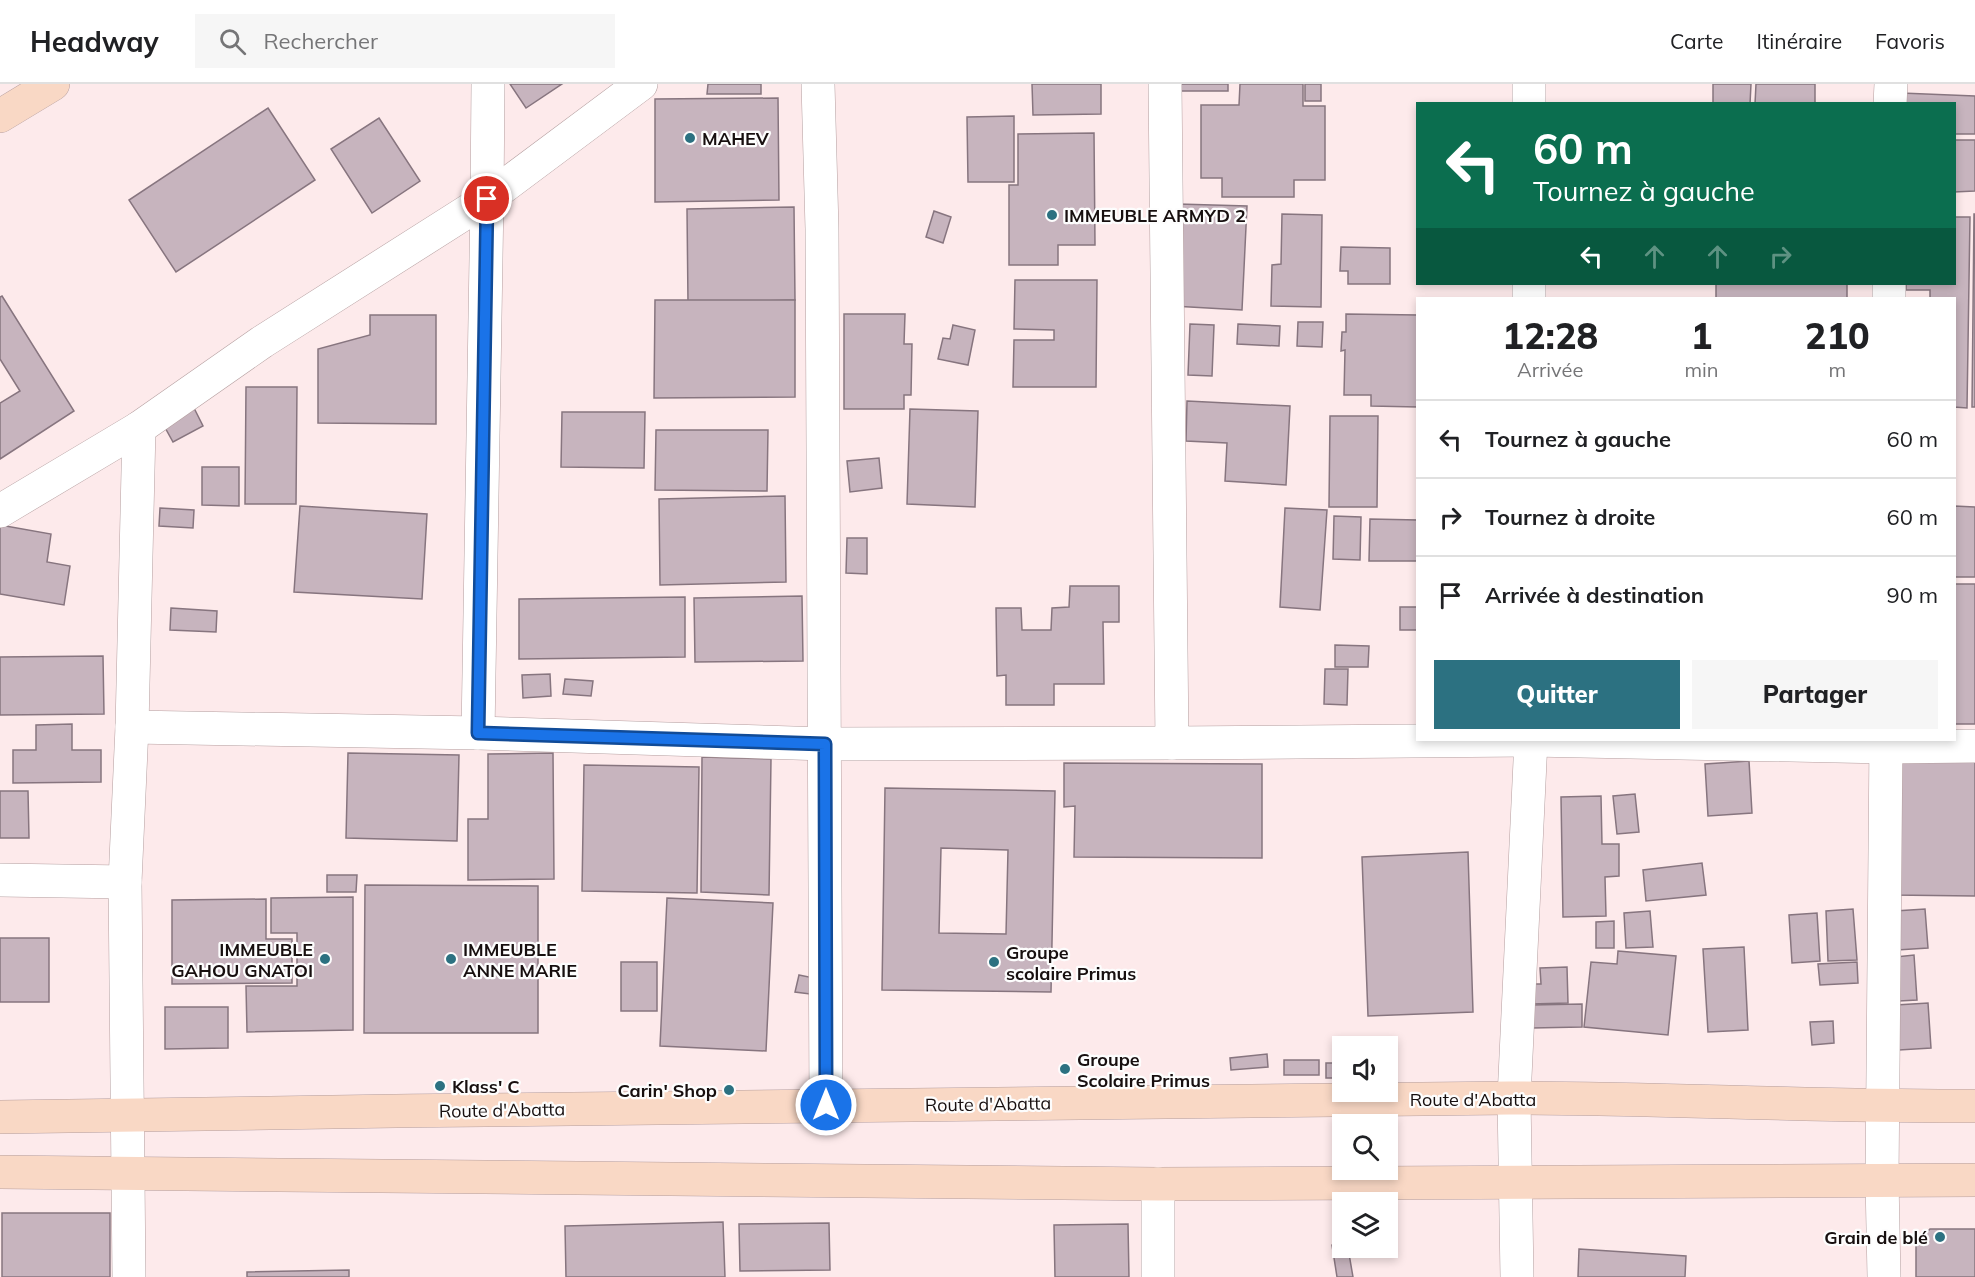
<!DOCTYPE html>
<html lang="fr">
<meta charset="utf-8">
<style>
:root{--surface:#fff;--page:#f6f6f6;--text:#202124;--muted:#757577;--line:#e0e0e0;--accent:#2c7181}
body{margin:0;font-family:Mulish,sans-serif;background:var(--page);color:var(--text);height:100vh;display:flex;flex-direction:column;font-size:22px;white-space:nowrap}
*{box-sizing:border-box;margin:0}
p{font-size:20px;color:var(--muted)}
.icon{flex:none;width:33px;height:33px;fill:none;stroke:currentColor;stroke-width:2;stroke-linecap:round;stroke-linejoin:round}
.map{position:relative;flex:1;overflow:hidden}
.side{position:absolute;left:1416px;top:213px;width:540px;height:444px;display:flex;flex-direction:column;background:var(--surface);border-radius:0px;box-shadow:0 3px 9px #0003}
.side>*{flex:none}
.guide{position:absolute;left:1416px;top:18px;width:540px;height:183px;border-radius:0px;box-shadow:0 3px 9px #0003;background:#0b6e4f;color:#fff;overflow:hidden}
.fabs{position:absolute;left:1332px;top:952px;display:grid;gap:12px}
.fabs a{display:grid;place-items:center;width:66px;height:66px;border-radius:0px;background:var(--surface);box-shadow:0 3px 9px #0003;font-size:30px}
.pin{position:absolute;display:grid;place-items:center;width:51px;height:51px;color:#fff;margin:-26px;border:3px solid #fff;border-radius:50%;box-shadow:0 2px 6px #0007}
.me{position:absolute;width:66px;margin:-33px;rotate:0deg;stroke-linejoin:round;filter:drop-shadow(0 0 4px #0008)}
.turn{display:flex;align-items:center;gap:21px;height:126px;padding:0 18px;font-size:27px}
.turn .icon{width:78px;height:78px;stroke-width:2.5}
.turn b{display:block;font-size:42px;line-height:51px}
.lanes{display:flex;align-items:center;height:57px;padding:0 18px;background:#0003;justify-content:center;gap:30px;direction:ltr}
.lanes .off{opacity:.35}
.eta{display:flex;justify-content:space-evenly;align-items:center;height:102px;text-align:center}
.eta b{font-size:36px;font-weight:800;line-height:42px}
.primary-button{display:flex;gap:12px;margin-top:auto;padding:12px 18px}
.primary-button a{flex:1;height:69px;border-radius:0px;background:var(--accent);color:#fff;font-size:24px;font-weight:800;line-height:69px;text-align:center}
.primary-button a+a{background:var(--page);color:var(--text)}
ul{padding:0;list-style:none}
li{display:flex;align-items:center;gap:18px;height:78px;padding:0 18px;border-top:2px solid var(--line)}
li div{flex:1}
li b{display:block;font-size:22px}
li em{font-style:normal}
header{display:flex;align-items:center;gap:36px;box-sizing:border-box;height:84px;padding:0 30px;background:var(--surface);border-bottom:2px solid var(--line)}
header strong{font-size:28px}
nav{display:flex;gap:33px;margin-inline-start:auto;font-size:21px}
.search{width:420px;height:54px;background:var(--page);display:flex;align-items:center;gap:15px;box-sizing:border-box;padding:0 21px;border-radius:0px;color:var(--muted);font-size:22px}
.map>svg:first-child{display:block}
</style>
<header>
<strong>Headway</strong>
<div class="search"><svg class="icon" aria-label="search" viewBox="0 0 24 24"><circle cx="10" cy="10" r="6"/><path d="M15 15l6 6"/></svg>Rechercher</div>
<nav><a>Carte</a><a>Itinéraire</a><a>Favoris</a></nav>
</header>
<div class="map">
<svg width="1975" height="1193" viewBox="0 0 1975 1193">
<rect width="100%" height="100%" fill="#fdeaeb"/>
<g fill="#c7b4be" stroke="#87757f" stroke-width="1.5" fill-rule="evenodd">
<path d="M 510,0 L 562,0 L 526,24 Z"/>
<path d="M 708,0 L 761,0 L 761,10 L 707,10 Z"/>
<path d="M 1032,0 L 1101,0 L 1101,30 L 1033,31 Z"/>
<rect x="1181" y="0" width="47" height="7"/>
<path d="M 1240,0 L 1303,0 L 1303,22 L 1325,22 L 1325,96 L 1294,96 L 1294,113 L 1222,113 L 1222,94 L 1201,94 L 1201,21 L 1239,21 Z"/>
<rect x="1305" y="0" width="16" height="17"/>
<path d="M 1713,0 L 1751,0 L 1750,20 L 1713,20 Z"/>
<path d="M 1756,0 L 1815,0 L 1815,20 L 1755,20 Z"/>
<path d="M 1901,9 L 1975,12 L 1975,50 L 1954,50 L 1954,20 L 1901,20 Z"/>
<path d="M 778,14 L 779,116 L 655,118 L 655,15 Z"/>
<path d="M 268,24 L 315,96 L 176,188 L 129,116 Z"/>
<path d="M 1014,32 L 1014,98 L 968,98 L 967,33 Z"/>
<path d="M 379,34 L 420,97 L 372,129 L 331,65 Z"/>
<path d="M 1094,49 L 1095,161 L 1058,161 L 1058,181 L 1009,181 L 1009,101 L 1018,101 L 1018,50 Z"/>
<path d="M 1954,56 L 1975,56 L 1975,107 L 1954,108 Z"/>
<path d="M 1178,120 L 1247,122 L 1242,226 L 1173,222 Z"/>
<path d="M 794,123 L 795,216 L 688,219 L 687,125 Z"/>
<path d="M 934,127 L 951,133 L 943,159 L 926,153 Z"/>
<path d="M 1282,130 L 1322,131 L 1321,223 L 1271,222 L 1272,181 L 1281,180 Z"/>
<path d="M 1974,130 L 1975,130 L 1975,323 L 1972,323 Z"/>
<path d="M 1954,133 L 1970,133 L 1967,324 L 1954,323 L 1954,214 L 1930,214 L 1930,206 L 1906,206 L 1906,200 L 1954,200 Z"/>
<path d="M 1341,163 L 1390,164 L 1390,200 L 1348,200 L 1348,187 L 1340,187 Z"/>
<path d="M 1015,196 L 1097,196 L 1096,303 L 1013,303 L 1014,256 L 1054,256 L 1054,246 L 1014,245 Z"/>
<rect x="1716" y="200" width="131" height="14"/>
<path d="M 2,212 L 74,327 L 0,375 L 0,319 L 20,307 L 0,275 L 0,213 Z"/>
<path d="M 655,216 L 795,216 L 795,313 L 654,314 Z"/>
<path d="M 844,230 L 905,230 L 904,260 L 912,260 L 911,311 L 904,311 L 904,325 L 844,325 Z"/>
<path d="M 1346,230 L 1418,231 L 1418,323 L 1371,322 L 1371,311 L 1344,311 L 1345,266 L 1341,267 L 1342,248 L 1346,248 Z"/>
<path d="M 370,231 L 436,231 L 436,340 L 318,339 L 318,265 L 370,251 Z"/>
<path d="M 1298,238 L 1323,238 L 1322,263 L 1297,262 Z"/>
<path d="M 1190,240 L 1214,241 L 1212,292 L 1188,291 Z"/>
<path d="M 1238,240 L 1280,242 L 1279,262 L 1237,260 Z"/>
<path d="M 953,241 L 975,246 L 968,281 L 938,275 L 943,254 L 950,255 Z"/>
<path d="M 246,303 L 297,303 L 296,420 L 245,420 Z"/>
<path d="M 1187,317 L 1290,322 L 1286,401 L 1225,397 L 1227,359 L 1186,357 Z"/>
<path d="M 193,322 L 203,342 L 173,358 L 162,338 Z"/>
<path d="M 910,325 L 978,327 L 975,423 L 907,420 Z"/>
<path d="M 562,328 L 645,328 L 644,384 L 561,383 Z"/>
<path d="M 1330,332 L 1378,332 L 1377,423 L 1329,423 Z"/>
<path d="M 656,346 L 768,346 L 767,407 L 655,406 Z"/>
<path d="M 879,374 L 882,404 L 850,408 L 847,377 Z"/>
<path d="M 202,383 L 239,383 L 239,422 L 202,421 Z"/>
<path d="M 785,412 L 786,498 L 660,501 L 659,415 Z"/>
<path d="M 300,422 L 427,430 L 422,515 L 294,508 Z"/>
<path d="M 1954,422 L 1975,423 L 1975,493 L 1954,493 Z"/>
<path d="M 160,424 L 194,426 L 193,444 L 159,442 Z"/>
<path d="M 1285,424 L 1327,426 L 1320,526 L 1280,523 Z"/>
<path d="M 1334,432 L 1361,433 L 1360,476 L 1333,475 Z"/>
<path d="M 1370,435 L 1418,436 L 1418,477 L 1369,477 Z"/>
<path d="M 0,441 L 51,450 L 47,478 L 70,482 L 64,521 L 0,510 Z"/>
<path d="M 847,454 L 867,454 L 867,490 L 846,489 Z"/>
<rect x="1954" y="500" width="21" height="140"/>
<path d="M 1070,502 L 1119,502 L 1119,538 L 1103,538 L 1104,600 L 1054,600 L 1054,621 L 1006,621 L 1006,591 L 997,592 L 996,524 L 1021,524 L 1022,546 L 1051,546 L 1052,524 L 1069,523 Z"/>
<path d="M 802,512 L 803,577 L 695,578 L 694,514 Z"/>
<path d="M 685,513 L 685,573 L 519,575 L 519,515 Z"/>
<rect x="1400" y="523" width="18" height="23"/>
<path d="M 171,524 L 217,527 L 216,548 L 170,546 Z"/>
<path d="M 1335,561 L 1369,562 L 1368,583 L 1335,583 Z"/>
<path d="M 103,572 L 104,630 L 0,631 L 0,573 Z"/>
<path d="M 1325,585 L 1348,585 L 1347,621 L 1324,620 Z"/>
<path d="M 550,590 L 551,612 L 523,614 L 522,591 Z"/>
<path d="M 565,595 L 593,597 L 591,612 L 563,610 Z"/>
<path d="M 72,640 L 72,666 L 101,666 L 101,698 L 13,699 L 13,666 L 36,666 L 36,641 Z"/>
<path d="M 1894,666 L 1975,666 L 1975,812 L 1892,811 Z"/>
<path d="M 348,669 L 459,671 L 457,757 L 346,754 Z"/>
<path d="M 553,669 L 554,795 L 468,796 L 468,735 L 488,735 L 488,670 Z"/>
<path d="M 702,673 L 771,675 L 769,811 L 701,808 Z"/>
<path d="M 1749,677 L 1752,729 L 1708,732 L 1705,680 Z"/>
<path d="M 1064,679 L 1262,680 L 1262,774 L 1074,773 L 1075,722 L 1064,723 Z"/>
<path d="M 584,681 L 699,683 L 697,809 L 582,807 Z"/>
<path d="M 885,704 L 1055,707 L 1051,908 L 882,906 ZM 941,764 L 1008,766 L 1006,850 L 939,849 Z"/>
<path d="M 0,707 L 28,707 L 29,754 L 0,754 Z"/>
<path d="M 1635,710 L 1639,748 L 1617,750 L 1613,712 Z"/>
<path d="M 1601,712 L 1602,760 L 1619,760 L 1619,792 L 1605,793 L 1606,832 L 1563,833 L 1561,713 Z"/>
<path d="M 1468,768 L 1473,928 L 1368,932 L 1362,773 Z"/>
<path d="M 1702,779 L 1706,811 L 1646,817 L 1643,786 Z"/>
<path d="M 327,791 L 357,791 L 356,808 L 327,808 Z"/>
<path d="M 365,801 L 538,802 L 538,949 L 364,949 Z"/>
<path d="M 353,813 L 353,946 L 247,948 L 246,902 L 297,902 L 297,849 L 271,849 L 271,814 Z"/>
<path d="M 667,814 L 773,819 L 766,967 L 660,962 Z"/>
<path d="M 266,815 L 266,855 L 292,855 L 292,899 L 172,900 L 172,816 Z"/>
<path d="M 1853,825 L 1857,876 L 1828,877 L 1826,827 Z"/>
<path d="M 1925,825 L 1928,864 L 1897,866 L 1895,827 Z"/>
<path d="M 1650,827 L 1653,863 L 1626,864 L 1624,829 Z"/>
<path d="M 1817,829 L 1820,877 L 1792,879 L 1789,831 Z"/>
<path d="M 1614,837 L 1614,864 L 1596,864 L 1596,838 Z"/>
<rect x="0" y="854" width="49" height="64"/>
<path d="M 1744,863 L 1748,946 L 1708,948 L 1703,865 Z"/>
<path d="M 1618,867 L 1676,872 L 1668,951 L 1584,943 L 1591,878 L 1617,880 Z"/>
<path d="M 1914,871 L 1917,916 L 1899,917 L 1896,873 Z"/>
<rect x="621" y="878" width="36" height="49"/>
<path d="M 1857,878 L 1858,899 L 1820,901 L 1818,880 Z"/>
<path d="M 1567,883 L 1568,919 L 1530,920 L 1529,900 L 1541,900 L 1540,884 Z"/>
<path d="M 799,891 L 814,894 L 810,910 L 795,908 Z"/>
<path d="M 1928,919 L 1931,964 L 1899,966 L 1896,921 Z"/>
<path d="M 1582,920 L 1582,943 L 1532,944 L 1531,921 Z"/>
<path d="M 165,923 L 228,923 L 228,964 L 165,965 Z"/>
<path d="M 1833,937 L 1834,959 L 1812,961 L 1810,938 Z"/>
<path d="M 1267,970 L 1268,983 L 1231,986 L 1230,974 Z"/>
<rect x="1284" y="976" width="35" height="15"/>
<rect x="1326" y="979" width="16" height="15"/>
<rect x="2" y="1129" width="108" height="64"/>
<path d="M 723,1138 L 725,1193 L 566,1193 L 565,1142 Z"/>
<path d="M 829,1139 L 830,1186 L 740,1187 L 739,1140 Z"/>
<path d="M 1128,1140 L 1129,1193 L 1055,1193 L 1054,1141 Z"/>
<path d="M 1930,1145 L 1975,1145 L 1975,1193 L 1916,1193 L 1916,1159 Z"/>
<path d="M 1342,1159 L 1342,1164 L 1348,1164 L 1353,1193 L 1337,1193 L 1332,1161 Z"/>
<path d="M 1579,1165 L 1686,1172 L 1685,1193 L 1578,1193 Z"/>
<path d="M 349,1186 L 349,1193 L 247,1193 L 247,1188 Z"/>
</g>
<g fill="none" stroke-linecap="round" stroke-linejoin="round">
<g stroke="#b59fa0" stroke-width="34">
<g id="street">
<path d="M 818,0 L 822,145 L 826,1021"/>
<path d="M 1165,0 L 1172,659 L 1531,656 L 1886,663 L 1975,662"/>
<path d="M 1529,0 L 1529,20"/>
<path d="M 1890,20 L 1891,0"/>
<path d="M 1529,200 L 1529,214"/>
<path d="M 1889,214 L 1889,200"/>
<path d="M 0,427 L 139,344 L 262,258 L 487,115 L 641,0"/>
<path d="M 132,643 L 478,649 L 825,660 L 1172,659"/>
<path d="M 478,649 L 487,115 L 488,0"/>
<path d="M 0,796 L 125,798 L 132,643 L 139,344"/>
<path d="M 125,798 L 129,1193"/>
<path d="M 1158,1193 L 1158,1100"/>
<path d="M 1517,1193 L 1514,1014 L 1531,656"/>
<path d="M 1884,1193 L 1882,1096 L 1886,656"/>
</g>
</g>
<g stroke="#b59fa0" stroke-width="34">
<g id="secondary">
<path d="M 0,32 L 53,0"/>
<path d="M 0,1033 C 503,1026 1006,1016 1509,1014 C 1664,1014 1819,1023 1975,1022"/>
<path d="M 0,1088 L 1158,1100 L 1975,1096"/>
</g>
</g>
<use href="#street" stroke="#fff" stroke-width="33"/>
<use href="#secondary" stroke="#f9d8c5" stroke-width="33"/>
</g>
<g fill="none" stroke-linecap="round" stroke-linejoin="round">
<g stroke="#114b97" stroke-width="15">
<path id="route" d="M 487,115 L 478,649 L 825,660 L 826,1021"/>
</g>
<use href="#route" stroke="#1a73e8" stroke-width="10"/>
</g>
<g fill="#2c7181" stroke="#fdfdfd" stroke-width="2">
<circle cx="690" cy="54" r="6"/>
<circle cx="1052" cy="131" r="6"/>
<circle cx="325" cy="875" r="6"/>
<circle cx="451" cy="875" r="6"/>
<circle cx="994" cy="878" r="6"/>
<circle cx="1065" cy="985" r="6"/>
<circle cx="440" cy="1002" r="6"/>
<circle cx="729" cy="1006" r="6"/>
<circle cx="1940" cy="1153" r="6"/>
</g>
<g text-anchor="middle" dominant-baseline="central" stroke-width="4.5" stroke-linejoin="round" paint-order="stroke">
<g font-size="18" font-weight="bold" fill="#170f0f" stroke="#fdfdfd" text-anchor="start">
<text x="702" y="54">MAHEV</text>
<text x="1064" y="131">IMMEUBLE ARMYD 2</text>
<text x="313" y="865" text-anchor="end">IMMEUBLE<tspan x="313" dy="21">GAHOU GNATOI</tspan></text>
<text x="463" y="865">IMMEUBLE<tspan x="463" dy="21">ANNE MARIE</tspan></text>
<text x="1006" y="868">Groupe<tspan x="1006" dy="21">scolaire Primus</tspan></text>
<text x="1077" y="975">Groupe<tspan x="1077" dy="21">Scolaire Primus</tspan></text>
<text x="452" y="1002">Klass' C</text>
<text x="717" y="1006" text-anchor="end">Carin' Shop</text>
<text x="1928" y="1153" text-anchor="end">Grain de blé</text>
</g>
<g font-size="18" fill="#170f0f" stroke="#fdfdfd">
<text x="1473" y="1015">Route d'Abatta</text>
<text transform="translate(988 1020) rotate(-1)">Route d'Abatta</text>
<text transform="translate(502 1026) rotate(-1)">Route d'Abatta</text>
</g>
</g>
</svg>
<div class="fabs">
<a><svg class="icon" aria-label="sound" viewBox="0 0 24 24"><path d="M4 9h4l5-4v14l-5-4H4zM17 9q2 3 0 6"/></svg></a>
<a><svg class="icon" aria-label="search" viewBox="0 0 24 24"><circle cx="10" cy="10" r="6"/><path d="M15 15l6 6"/></svg></a>
<a><svg class="icon" aria-label="layers" viewBox="0 0 24 24"><path d="M12 4l9 5-9 5-9-5zM3 14l9 5 9-5"/></svg></a>
</div>
<div class="pin" style="left:487px;top:115px;background:#d93025"><svg class="icon" aria-label="arrive" viewBox="0 0 24 24"><path d="M6 21V4h12l-3 4 3 4H6"/></svg></div>
<svg class="me" style="left:826px;top:1021px" viewBox="-20 -20 40 40"><circle r="17" fill="#1a73e8" stroke="#fff" stroke-width="3"/><path d="M0-11L8 9 0 5-8 9z" fill="#fff"/></svg>
<div class="guide">
<div class="turn"><svg class="icon" aria-label="left" viewBox="0 0 24 24"><path d="M17 20v-9H6M10 6l-5 5 5 5"/></svg><div><b>60 m</b>Tournez à gauche</div></div>
<div class="lanes"><svg class="icon" aria-label="left" viewBox="0 0 24 24"><path d="M17 20v-9H6M10 6l-5 5 5 5"/></svg><svg class="icon off" aria-label="ahead" viewBox="0 0 24 24"><path d="M12 20V5M6 11l6-6 6 6"/></svg><svg class="icon off" aria-label="ahead" viewBox="0 0 24 24"><path d="M12 20V5M6 11l6-6 6 6"/></svg><svg class="icon off" aria-label="right" viewBox="0 0 24 24"><path d="M7 20v-9h11M14 6l5 5-5 5"/></svg></div>
</div>
<section class="side">
<div class="eta">
<div><b>12:28</b><p>Arrivée</p></div>
<div><b>1</b><p>min</p></div>
<div><b>210</b><p>m</p></div>
</div>
<ul>
<li><svg class="icon" aria-label="left" viewBox="0 0 24 24"><path d="M17 20v-9H6M10 6l-5 5 5 5"/></svg><div><b>Tournez à gauche</b></div><em>60 m</em></li>
<li><svg class="icon" aria-label="right" viewBox="0 0 24 24"><path d="M7 20v-9h11M14 6l5 5-5 5"/></svg><div><b>Tournez à droite</b></div><em>60 m</em></li>
<li><svg class="icon" aria-label="arrive" viewBox="0 0 24 24"><path d="M6 21V4h12l-3 4 3 4H6"/></svg><div><b>Arrivée à destination</b></div><em>90 m</em></li>
</ul>
<div class="primary-button"><a>Quitter</a><a>Partager</a></div>
</section>
</div>
